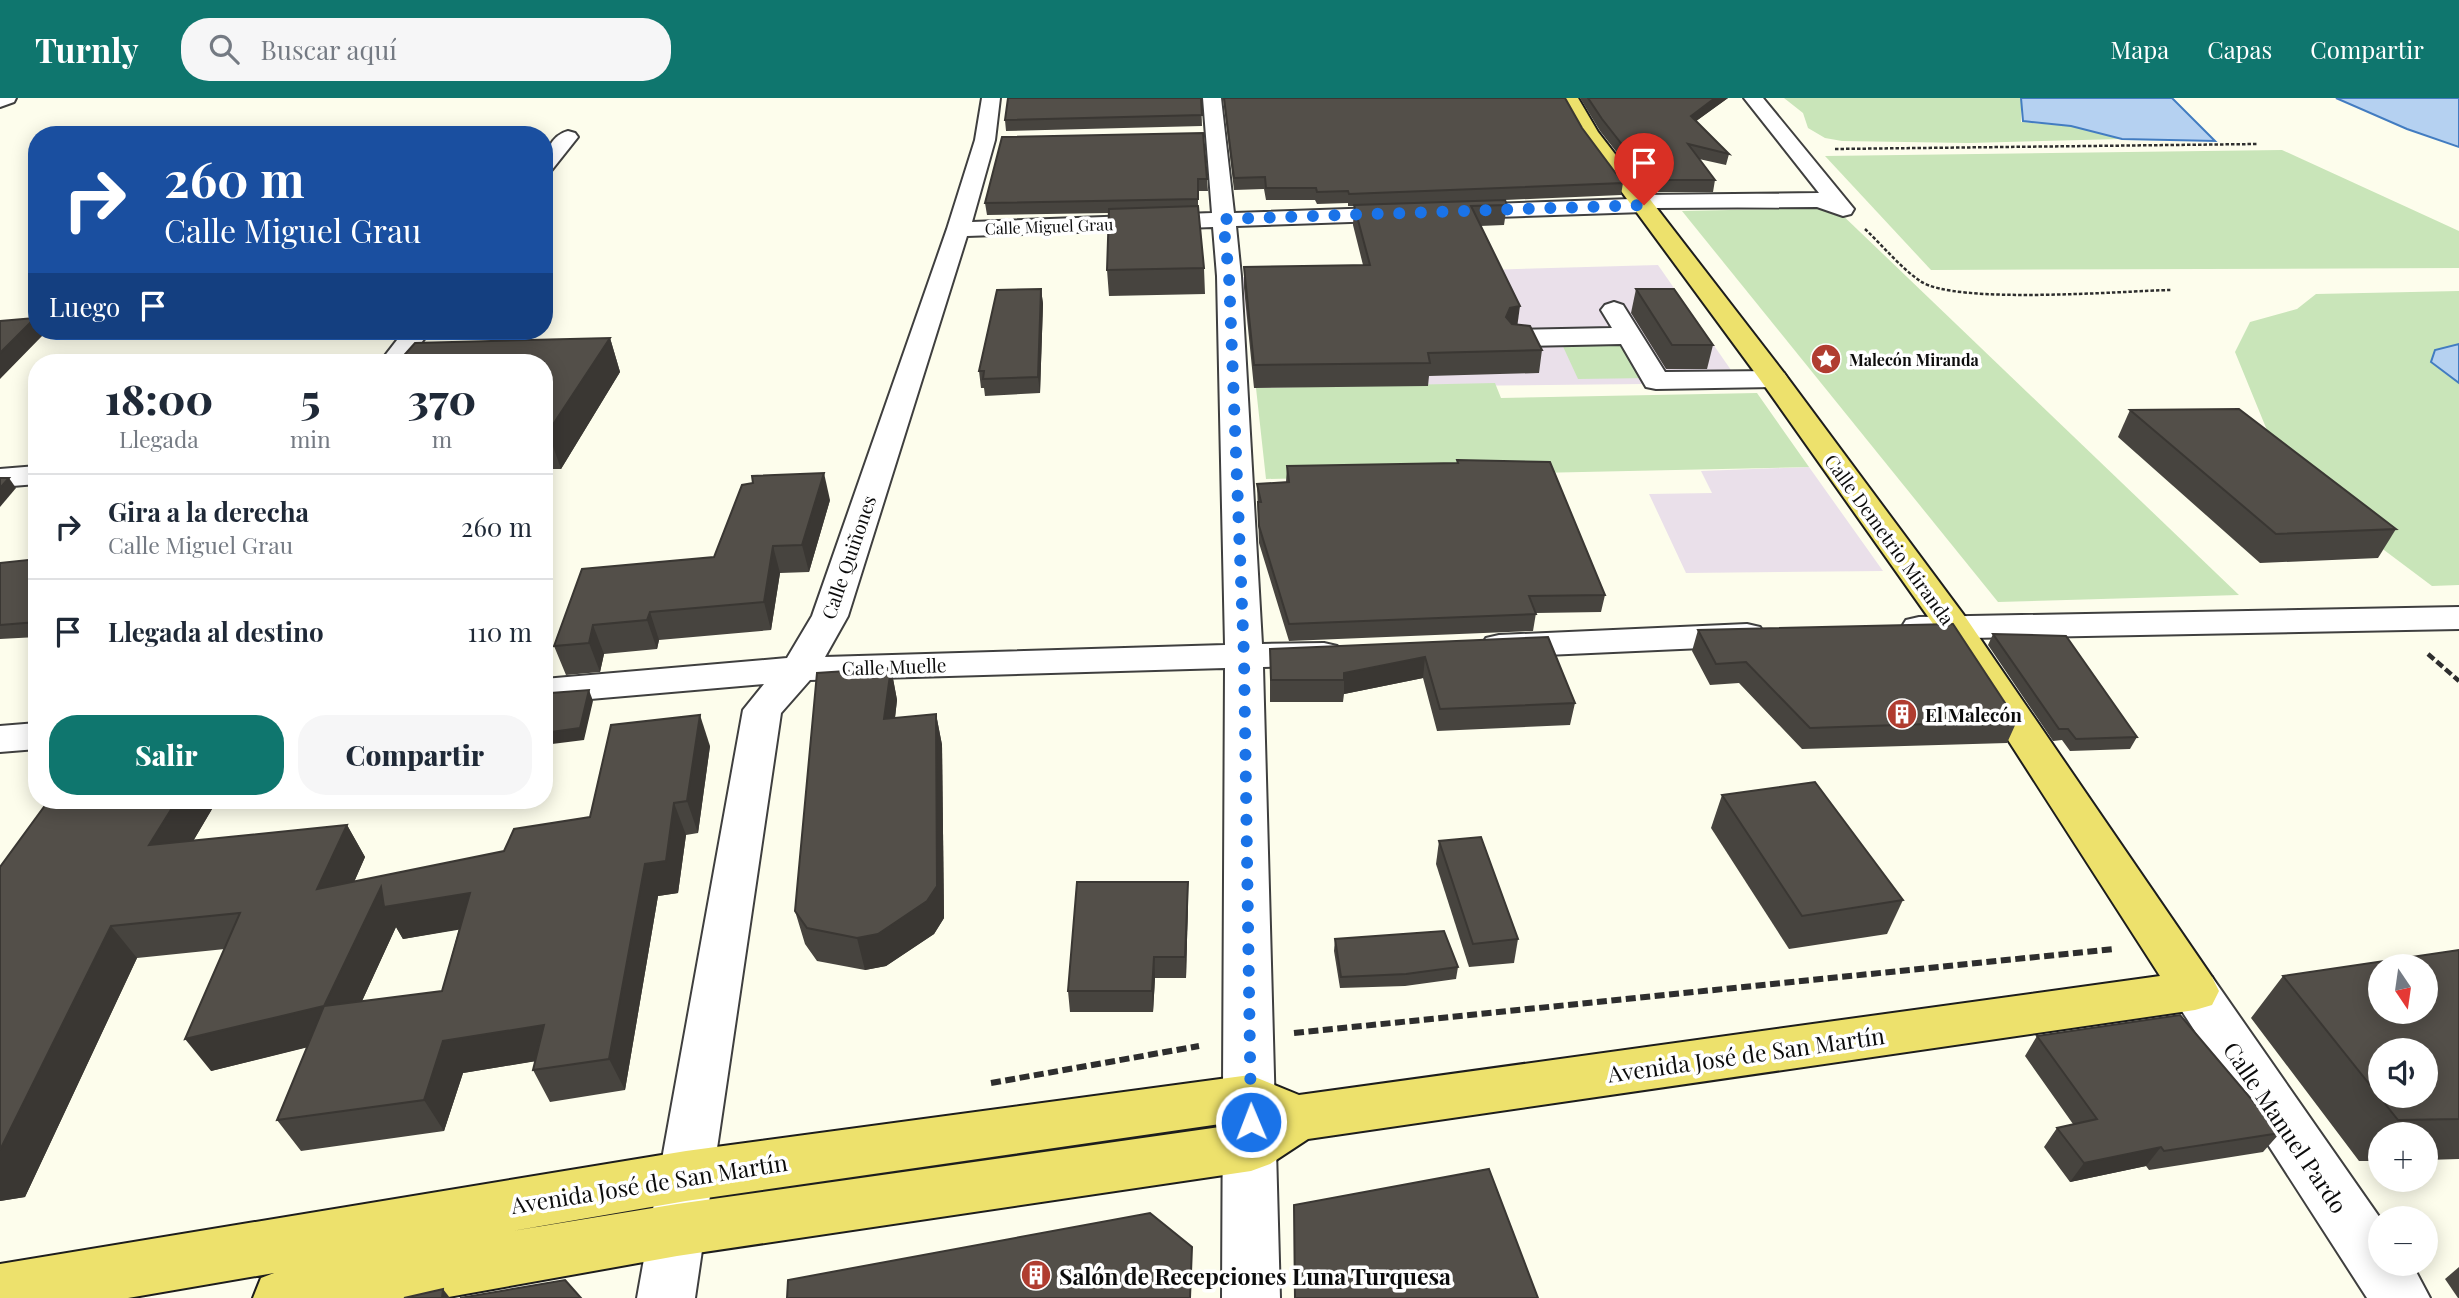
<!DOCTYPE html>
<html lang="es">
<meta charset="utf-8">
<style>
:root{--surface:#fff;--page:#f6f6f7;--text:#1f2937;--muted:#747a83;--line:#e0e1e3;--accent:#0f766e}
body{margin:0;font-family:"Playfair Display",serif;background:var(--page);color:var(--text);height:100vh;display:flex;flex-direction:column;font-size:26px;white-space:nowrap}
*{box-sizing:border-box;margin:0}
p{font-size:23px;color:var(--muted)}
.icon{flex:none;width:38px;height:38px;fill:none;stroke:currentColor;stroke-width:2;stroke-linecap:round;stroke-linejoin:round}
.map{position:relative;flex:1;overflow:hidden}
.side{position:absolute;left:28px;top:256px;width:525px;height:455px;display:flex;flex-direction:column;background:var(--surface);border-radius:28px;box-shadow:0 4px 18px #0003}
.side>*{flex:none}
.banner{position:absolute;left:28px;top:28px;width:525px;height:214px;border-radius:28px;box-shadow:0 4px 18px #0003;background:#1a4fa0;color:#fff;overflow:hidden}
.needle{width:46px;rotate:167deg}
.fabs{position:absolute;left:2368px;top:856px;display:grid;gap:14px}
.fabs a{display:grid;place-items:center;width:70px;height:70px;border-radius:50%;background:var(--surface);box-shadow:0 4px 18px #0003;font-size:35px}
.pin{position:absolute;display:grid;place-items:center;width:60px;height:60px;color:#fff;margin:-72px -30px;border-radius:50% 50% 50% 0;rotate:-45deg;box-shadow:0 0 7px #0007}
.pin .icon{rotate:45deg}
.me{position:absolute;width:77px;margin:-38px;rotate:359deg;stroke-linejoin:round;filter:drop-shadow(0 0 5px #0008)}
.turn{display:flex;align-items:center;gap:24px;height:147px;padding:0 21px;font-size:32px}
.turn .icon{width:91px;height:91px;stroke-width:2.5}
.turn b{display:block;font-size:49px;line-height:60px}
.then{display:flex;align-items:center;height:66px;padding:0 21px;background:#0003;gap:14px;font-size:26px}
.eta{display:flex;justify-content:space-evenly;align-items:center;height:119px;text-align:center}
.eta b{font-size:42px;font-weight:800;line-height:49px}
.primary-button{display:flex;gap:14px;margin-top:auto;padding:14px 21px}
.primary-button a{flex:1;height:80px;border-radius:28px;background:var(--accent);color:#fff;font-size:28px;font-weight:800;line-height:80px;text-align:center}
.primary-button a+a{background:var(--page);color:var(--text)}
ul{padding:0;list-style:none}
li{display:flex;align-items:center;gap:21px;height:105px;padding:0 21px;border-top:2px solid var(--line)}
li div{flex:1}
li b{display:block;font-size:26px}
li em{font-style:normal}
header{display:flex;align-items:center;gap:42px;box-sizing:border-box;height:98px;padding:0 35px;background:var(--accent);color:#fff}
header strong{font-size:33px}
nav{display:flex;gap:38px;margin-inline-start:auto;font-size:24px}
.search{width:490px;height:63px;background:var(--page);display:flex;align-items:center;gap:18px;box-sizing:border-box;padding:0 24px;border-radius:28px;color:var(--muted);font-size:26px}
.map>svg:first-child{display:block}
</style>
<header>
<strong>Turnly</strong>
<div class="search"><svg class="icon" aria-label="search" viewBox="0 0 24 24"><circle cx="10" cy="10" r="6"/><path d="M15 15l6 6"/></svg>Buscar aquí</div>
<nav><a>Mapa</a><a>Capas</a><a>Compartir</a></nav>
</header>
<div class="map">
<svg width="2459" height="1200" viewBox="0 0 2459 1200">
<rect width="100%" height="100%" fill="#fdfdec"/>
<g fill="#eae0ea">
<path d="M 1658,167 L 1740,285 L 1256,290 L 1241,179 Z"/>
<path d="M 1809,369 L 1883,473 L 1686,475 L 1649,396 L 1712,395 L 1701,373 Z"/>
</g>
<g fill="#c9e5b9">
<path d="M 1784,0 L 2021,0 L 2021,24 L 2071,28 L 2122,41 L 1969,45 L 1842,43 L 1825,40 L 1808,30 L 1803,15 Z"/>
<path d="M 2282,52 L 2459,133 L 2459,170 L 1931,172 L 1825,58 Z"/>
<path d="M 1835,110 L 2239,497 L 1998,504 L 1682,113 Z"/>
<path d="M 2459,193 L 2459,487 L 2432,488 L 2368,440 L 2271,342 L 2235,254 L 2250,224 L 2297,211 L 2316,196 Z"/>
<path d="M 1627,240 L 1650,280 L 1578,281 L 1560,242 Z"/>
<path d="M 1495,285 L 1501,300 L 1757,295 L 1809,369 L 1266,381 L 1256,290 Z"/>
</g>
<g fill="#b5d1f1" stroke="#427cc1" stroke-width="2">
<path d="M 2021,0 L 2172,0 L 2215,43 L 2122,41 L 2071,28 L 2023,23 Z"/>
<path d="M 2336,0 L 2459,0 L 2459,49 L 2407,31 Z"/>
<path d="M 2459,246 L 2459,285 L 2431,264 L 2435,252 Z"/>
</g>
<g fill="none" stroke-linecap="round" stroke-linejoin="round">
<g stroke="#3f3f3f" stroke-width="4">
<g id="minor">
<path d="M 0,0 L 16,0 L 14,4 L 0,9 Z"/>
<path d="M 982,0 L 1000,0 L 995,42 L 972,124 L 1212,115 L 1203,0 L 1221,0 L 1234,115 L 1632,101 L 1641,97 L 1819,95 L 1744,0 L 1763,0 L 1854,111 L 1851,116 L 1843,118 L 1817,109 L 1653,110 L 1644,114 L 1236,128 L 1241,178 L 1262,546 L 1324,545 L 1337,548 L 1343,556 L 1337,564 L 1324,567 L 1263,569 L 1280,1200 L 1222,1200 L 1225,570 L 810,582 L 781,615 L 695,1200 L 637,1200 L 743,612 L 764,586 L 544,605 L 544,581 L 787,560 L 812,518 L 947,131 L 975,42 ZM 1213,129 L 1217,178 L 1225,547 L 825,559 L 848,518 L 967,138 Z"/>
<path d="M 568,33 L 575,35 L 578,39 L 551,73 L 544,75 C 544,58 549,38 568,33 Z"/>
<path d="M 1614,204 L 1623,207 L 1665,274 L 1774,273 L 1784,275 L 1788,281 L 1784,287 L 1774,289 L 1656,291 L 1646,289 L 1621,246 L 1518,248 L 1509,246 L 1505,240 L 1509,234 L 1518,232 L 1612,230 L 1601,212 L 1605,207 Z"/>
<path d="M 404,233 L 430,233 L 407,264 L 380,264 Z"/>
<path d="M 37,368 L 37,386 L 0,389 L 0,371 Z"/>
<path d="M 2459,509 L 2459,531 L 1919,541 L 1906,538 L 1901,530 L 1906,522 L 1919,519 Z"/>
<path d="M 1747,526 L 1760,529 L 1765,537 L 1760,545 L 1747,548 L 1499,559 L 1486,556 L 1481,548 L 1486,540 L 1499,537 Z"/>
<path d="M 37,625 L 37,651 L 0,654 L 0,628 Z"/>
<path d="M 2195,874 L 2212,879 L 2380,1120 L 2380,1166 L 2412,1166 L 2430,1200 L 2367,1200 L 2178,907 L 2171,893 L 2178,879 Z"/>
</g>
</g>
<g stroke="#1d1d1d" stroke-width="4">
<path id="major" d="M 1560,0 L 1578,0 L 1598,34 L 1784,275 L 1966,520 L 2212,879 L 2219,893 L 2212,907 L 2195,912 L 1308,1041 L 1270,1066 L 1251,1073 L 677,1158 L 443,1200 L 253,1200 L 261,1180 L 274,1175 L 128,1200 L 0,1200 L 0,1166 L 686,1053 L 1250,977 L 1299,997 L 2160,878 L 1936,530 L 1764,287 L 1582,40 ZM 1248,1022 L 1241,1026 L 677,1106 L 512,1133 L 686,1103 Z"/>
</g>
<g stroke="#2e2e2e" stroke-width="2.5" stroke-dasharray="3.5 2" stroke-linecap="butt">
<path d="M 1835,51 L 2257,46"/>
<path d="M 1865,131 C 1883,148 1900,169 1920,183 C 1955,207 2122,193 2171,192"/>
</g>
<path stroke="#2e2e2e" stroke-width="4.5" stroke-dasharray="8 3.5" stroke-linecap="butt" d="M 2428,556 L 2459,583"/>
<g stroke="#2e2e2e" stroke-width="6" stroke-dasharray="10 4.5" stroke-linecap="butt">
<path d="M 1294,935 L 2114,851"/>
<path d="M 991,985 L 1199,948"/>
</g>
<use href="#minor" fill="#fff" fill-rule="evenodd"/>
<use href="#major" fill="#ede16c" fill-rule="evenodd"/>
</g>
<g fill="#47443f" fill-rule="evenodd">
<path d="M 1201,0 L 1202,28 L 1006,33 L 1005,22 Z"/>
<path d="M 1223,0 L 1565,0 L 1582,30 L 1623,85 L 1621,97 L 1505,102 L 1507,107 L 1504,127 L 1480,128 L 1517,227 L 1542,252 L 1539,275 L 1429,278 L 1428,288 L 1254,290 L 1244,190 L 1244,169 L 1363,167 L 1353,127 L 1354,108 L 1348,108 L 1348,105 L 1317,106 L 1315,102 L 1266,102 L 1264,91 L 1234,92 Z"/>
<path d="M 1580,0 L 1728,0 L 1696,23 L 1729,56 L 1726,67 L 1699,61 L 1715,82 L 1713,94 L 1648,94 L 1600,33 Z"/>
<path d="M 1002,39 L 1207,81 L 1208,93 L 1198,93 L 1198,108 L 1204,170 L 1205,196 L 1109,198 L 1107,172 L 1109,115 L 987,117 L 985,105 Z"/>
<path d="M 1041,191 L 1043,206 L 1040,295 L 985,298 L 984,290 L 981,290 L 979,273 Z"/>
<path d="M 1636,191 L 1713,247 L 1707,271 L 1666,271 L 1631,215 Z"/>
<path d="M 610,240 L 620,274 L 561,371 L 544,371 L 544,264 Z"/>
<path d="M 2130,312 L 2396,431 L 2378,460 L 2260,465 L 2118,339 Z"/>
<path d="M 1457,362 L 1605,497 L 1601,514 L 1536,515 L 1533,533 L 1289,543 L 1259,445 L 1257,386 L 1286,384 L 1287,368 L 1457,365 Z"/>
<path d="M 830,402 L 809,474 L 780,475 L 771,532 L 659,542 L 657,551 L 604,556 L 600,574 L 566,577 L 554,548 L 714,459 Z"/>
<path d="M 37,461 L 37,539 L 0,541 L 0,465 Z"/>
<path d="M 1698,532 L 2017,623 L 2007,645 L 1802,651 L 1739,585 L 1710,587 L 1692,553 Z"/>
<path d="M 1993,536 L 2137,639 L 2130,651 L 2070,653 L 2062,642 L 2053,643 L 1988,547 Z"/>
<path d="M 1548,539 L 1575,605 L 1570,627 L 1437,633 L 1423,580 L 1344,596 L 1343,604 L 1270,604 L 1270,551 Z"/>
<path d="M 891,570 L 897,602 L 895,620 L 936,616 L 942,647 L 944,820 L 934,836 L 886,868 L 865,872 L 817,863 L 805,846 L 795,813 Z"/>
<path d="M 710,648 L 698,735 L 686,737 L 678,795 L 658,798 L 625,992 L 550,1004 L 533,972 L 535,963 L 463,975 L 444,1033 L 301,1053 L 277,1022 L 307,949 L 211,973 L 225,851 L 137,860 L 25,1099 L 0,1103 L 0,769 L 49,702 L 262,702 L 215,706 L 193,743 L 347,727 L 365,759 L 354,784 L 504,753 L 590,719 ZM 396,829 L 403,841 L 459,831 L 442,893 L 362,903 Z"/>
<path d="M 1722,697 L 1903,802 L 1887,836 L 1789,851 L 1711,730 Z"/>
<path d="M 1439,743 L 1518,841 L 1514,865 L 1469,869 L 1436,766 Z"/>
<path d="M 1188,784 L 1188,804 L 1186,880 L 1155,880 L 1153,914 L 1070,914 L 1068,893 Z"/>
<path d="M 1335,841 L 1458,869 L 1456,881 L 1405,888 L 1340,890 L 1334,853 Z"/>
<path d="M 2459,852 L 2459,1061 L 2426,1062 L 2426,1036 L 2380,1036 L 2380,1063 L 2359,1063 L 2251,920 L 2283,878 Z"/>
<path d="M 2037,938 L 2280,1035 L 2263,1054 L 2149,1072 L 2146,1068 L 2070,1084 L 2044,1049 L 2057,1030 L 2073,1026 L 2025,958 Z"/>
<path d="M 1294,1107 L 1538,1200 L 1294,1200 Z"/>
<path d="M 2459,1169 L 2459,1200 L 2458,1200 L 2445,1181 Z"/>
</g>
<g fill="#3a3733">
<path d="M 1715,0 L 1728,0 L 1688,29 L 1691,18 Z"/>
<path d="M 1041,191 L 1043,206 L 1040,295 L 1038,279 Z"/>
<path d="M 1520,208 L 1517,230 L 1507,233 L 1506,219 L 1510,210 Z"/>
<path d="M 35,220 L 37,223 L 37,233 L 42,233 L 44,236 L 0,281 L 0,255 Z"/>
<path d="M 610,240 L 620,274 L 561,371 L 548,334 Z"/>
<path d="M 824,375 L 830,402 L 809,474 L 802,447 Z"/>
<path d="M 9,380 L 16,390 L 0,409 L 0,390 Z"/>
<path d="M 773,448 L 780,475 L 771,532 L 764,504 Z"/>
<path d="M 650,514 L 659,542 L 657,551 L 647,522 Z"/>
<path d="M 593,527 L 604,556 L 600,574 L 589,545 Z"/>
<path d="M 1425,559 L 1423,580 L 1344,596 L 1344,575 Z"/>
<path d="M 891,570 L 897,602 L 891,653 L 884,621 Z"/>
<path d="M 589,592 L 593,603 L 584,642 L 544,647 L 544,635 Z"/>
<path d="M 936,616 L 942,647 L 944,820 L 934,836 L 886,868 L 865,872 L 857,840 Z"/>
<path d="M 700,617 L 710,648 L 698,735 L 687,703 Z"/>
<path d="M 177,702 L 212,702 L 215,706 L 172,779 L 149,747 Z"/>
<path d="M 674,705 L 686,737 L 678,795 L 658,798 L 625,992 L 609,961 L 645,766 Z"/>
<path d="M 347,727 L 365,759 L 337,823 L 317,791 Z"/>
<path d="M 1188,784 L 1188,804 L 1186,880 L 1185,859 Z"/>
<path d="M 381,789 L 470,795 L 487,827 L 403,841 L 396,829 L 345,940 L 211,973 L 185,941 Z"/>
<path d="M 111,828 L 137,860 L 25,1099 L 0,1103 L 0,1052 Z"/>
<path d="M 1154,859 L 1155,880 L 1153,914 L 1152,893 Z"/>
<path d="M 544,927 L 561,959 L 463,975 L 444,1033 L 424,1002 L 443,943 Z"/>
<path d="M 2161,1049 L 2146,1068 L 2070,1084 L 2084,1065 Z"/>
<path d="M 443,1191 L 450,1200 L 442,1200 Z"/>
</g>
<g fill="#534f49" stroke="#3a3733" stroke-width="2" fill-rule="evenodd">
<path d="M 1008,0 L 1201,0 L 1202,17 L 1005,22 Z"/>
<path d="M 1224,0 L 1565,0 L 1582,30 L 1623,85 L 1349,96 L 1348,93 L 1317,94 L 1316,90 L 1266,90 L 1265,79 L 1234,80 Z"/>
<path d="M 1588,0 L 1715,0 L 1691,18 L 1729,56 L 1688,46 L 1715,82 L 1650,82 L 1602,21 Z"/>
<path d="M 1203,35 L 1207,81 L 1198,81 L 1198,101 L 985,105 L 1002,39 Z"/>
<path d="M 1505,102 L 1507,107 L 1471,108 L 1520,208 L 1510,210 L 1506,219 L 1512,226 L 1530,228 L 1542,252 L 1428,255 L 1430,265 L 1254,267 L 1244,169 L 1370,167 L 1354,107 Z"/>
<path d="M 1198,108 L 1204,170 L 1107,172 L 1109,111 Z"/>
<path d="M 1041,191 L 1038,279 L 983,281 L 984,273 L 979,273 L 997,192 Z"/>
<path d="M 1636,191 L 1674,191 L 1713,247 L 1672,247 Z"/>
<path d="M 35,220 L 0,255 L 0,223 Z"/>
<path d="M 610,240 L 548,334 L 544,334 L 544,264 L 398,264 L 415,245 Z"/>
<path d="M 2239,311 L 2396,431 L 2276,436 L 2130,312 Z"/>
<path d="M 1457,362 L 1550,364 L 1605,497 L 1529,498 L 1536,516 L 1289,526 L 1259,428 L 1258,404 L 1261,404 L 1257,386 L 1289,384 L 1287,368 L 1458,365 Z"/>
<path d="M 824,375 L 802,447 L 773,448 L 764,504 L 650,514 L 647,522 L 593,527 L 589,545 L 554,548 L 582,471 L 714,459 L 742,387 L 753,385 L 752,378 Z"/>
<path d="M 0,380 L 9,380 L 0,390 Z"/>
<path d="M 37,461 L 37,524 L 0,527 L 0,465 Z"/>
<path d="M 1953,526 L 2017,623 L 1810,630 L 1746,564 L 1716,566 L 1698,532 Z"/>
<path d="M 1993,536 L 2066,538 L 2137,639 L 2076,641 L 2068,631 L 2059,631 Z"/>
<path d="M 1548,539 L 1575,605 L 1440,611 L 1425,559 L 1344,575 L 1344,582 L 1271,582 L 1270,551 Z"/>
<path d="M 891,570 L 884,621 L 936,616 L 937,788 L 927,803 L 878,836 L 857,840 L 807,830 L 795,813 L 817,575 Z"/>
<path d="M 589,592 L 580,630 L 544,635 L 544,614 L 551,595 Z"/>
<path d="M 700,617 L 687,703 L 674,705 L 666,763 L 645,766 L 609,961 L 533,972 L 544,927 L 443,943 L 424,1002 L 277,1022 L 324,908 L 185,941 L 240,815 L 111,828 L 0,1052 L 0,769 L 49,702 L 177,702 L 149,747 L 347,727 L 317,791 L 504,753 L 514,731 L 590,719 L 611,627 ZM 381,789 L 384,809 L 470,795 L 442,893 L 324,908 Z"/>
<path d="M 1815,684 L 1903,802 L 1802,818 L 1722,697 Z"/>
<path d="M 1481,739 L 1518,841 L 1473,846 L 1439,743 Z"/>
<path d="M 1077,784 L 1188,784 L 1185,859 L 1154,859 L 1152,893 L 1068,893 Z"/>
<path d="M 1444,833 L 1458,869 L 1406,876 L 1341,879 L 1335,841 Z"/>
<path d="M 2459,852 L 2459,1021 L 2398,1022 L 2283,878 ZM 2380,868 L 2426,868 L 2426,914 L 2380,914 ZM 2380,952 L 2426,952 L 2426,998 L 2380,998 Z"/>
<path d="M 2180,917 L 2280,1035 L 2164,1053 L 2161,1049 L 2084,1065 L 2057,1030 L 2097,1021 L 2037,938 Z"/>
<path d="M 1489,1071 L 1538,1200 L 1295,1200 L 1294,1107 Z"/>
<path d="M 1150,1115 L 1192,1149 L 1190,1200 L 787,1200 L 788,1182 Z"/>
<path d="M 565,1182 L 581,1200 L 460,1200 Z"/>
<path d="M 443,1191 L 442,1200 L 404,1200 Z"/>
</g>
<g fill="none" stroke-linecap="round" stroke-linejoin="round">
<path stroke="#1a73e8" stroke-width="12" stroke-dasharray="0 21.6" d="M 1251,1024 L 1244,559 L 1229,178 L 1223,121 L 1644,107"/>
</g>
<defs>
<g id="sight-disc" transform="scale(1.575)"><circle r="9.5" fill="#b03d30" stroke="#fff"/><path d="M0-6L1.8-2.2L6-1.7L2.9 1.2L3.7 5.4L0 3.3L-3.7 5.4L-2.9 1.2L-6-1.7L-1.8-2.2Z" fill="#fff"/></g>
<g id="building-disc" transform="scale(1.575)"><circle r="9.5" fill="#b03d30" stroke="#fff"/><path d="M-4-6H4V6H1V3H-1V6H-4ZM-2.5-4.3h1.7v1.8h-1.7ZM.8-4.3h1.7v1.8H.8ZM-2.5-1h1.7V.8h-1.7ZM.8-1h1.7V.8H.8Z" fill="#fff"/></g>
</defs>
<g fill-rule="evenodd">
<use href="#sight-disc" x="1826" y="261"/>
<use href="#building-disc" x="1902" y="616"/>
<use href="#building-disc" x="1036" y="1177"/>
</g>
<g text-anchor="middle" dominant-baseline="central" stroke-width="7" stroke-linejoin="round" paint-order="stroke">
<g font-size="16" fill="#0c0c0c" stroke="#fff">
<text transform="translate(1049 128) rotate(-2)">Calle Miguel Grau</text>
</g>
<g font-size="16" font-weight="bold" fill="#0c0c0c" stroke="#fff" text-anchor="start">
<text x="1849" y="261">Malecón Miranda</text>
</g>
<g font-size="19" fill="#0c0c0c" stroke="#fff">
<text transform="translate(1890 441) rotate(54)">Calle Demetrio Miranda</text>
<text transform="translate(848 459) rotate(-71)">Calle Quiñones</text>
<text transform="translate(894 568) rotate(-2)">Calle Muelle</text>
</g>
<g font-size="19" font-weight="bold" fill="#0c0c0c" stroke="#fff" text-anchor="start">
<text x="1925" y="616">El Malecón</text>
</g>
<g font-size="23" fill="#0c0c0c" stroke="#fff">
<text transform="translate(1746 956) rotate(-8)">Avenida José de San Martín</text>
<text transform="translate(2286 1029) rotate(56)">Calle Manuel Pardo</text>
<text transform="translate(649 1085) rotate(-9)">Avenida José de San Martín</text>
</g>
<g font-size="23" font-weight="bold" fill="#0c0c0c" stroke="#fff" text-anchor="start">
<text x="1059" y="1177">Salón de Recepciones Luna Turquesa</text>
</g>
</g>
</svg>
<div class="fabs">
<a><svg class="needle" viewBox="-14 -14 28 28"><path d="M0-13l5 13h-10z" fill="#e53935"/><path d="M0 13l5-13h-10z" fill="#747a83"/></svg></a>
<a><svg class="icon" aria-label="sound" viewBox="0 0 24 24"><path d="M4 9h4l5-4v14l-5-4H4zM17 9q2 3 0 6"/></svg></a>
<a>+</a>
<a>−</a>
</div>
<div class="pin" style="left:1644px;top:107px;background:#d93025"><svg class="icon" aria-label="arrive" viewBox="0 0 24 24"><path d="M6 21V4h12l-3 4 3 4H6"/></svg></div>
<svg class="me" style="left:1251px;top:1024px" viewBox="-20 -20 40 40"><circle r="17" fill="#1a73e8" stroke="#fff" stroke-width="3"/><path d="M0-11L8 9 0 5-8 9z" fill="#fff"/></svg>
<div class="banner">
<div class="turn"><svg class="icon" aria-label="right" viewBox="0 0 24 24"><path d="M7 20v-9h11M14 6l5 5-5 5"/></svg><div><b>260 m</b>Calle Miguel Grau</div></div>
<div class="then">Luego<svg class="icon" aria-label="arrive" viewBox="0 0 24 24"><path d="M6 21V4h12l-3 4 3 4H6"/></svg></div>
</div>
<section class="side">
<div class="eta">
<div><b>18:00</b><p>Llegada</p></div>
<div><b>5</b><p>min</p></div>
<div><b>370</b><p>m</p></div>
</div>
<ul>
<li><svg class="icon" aria-label="right" viewBox="0 0 24 24"><path d="M7 20v-9h11M14 6l5 5-5 5"/></svg><div><b>Gira a la derecha</b><p>Calle Miguel Grau</p></div><em>260 m</em></li>
<li><svg class="icon" aria-label="arrive" viewBox="0 0 24 24"><path d="M6 21V4h12l-3 4 3 4H6"/></svg><div><b>Llegada al destino</b></div><em>110 m</em></li>
</ul>
<div class="primary-button"><a>Salir</a><a>Compartir</a></div>
</section>
</div>
